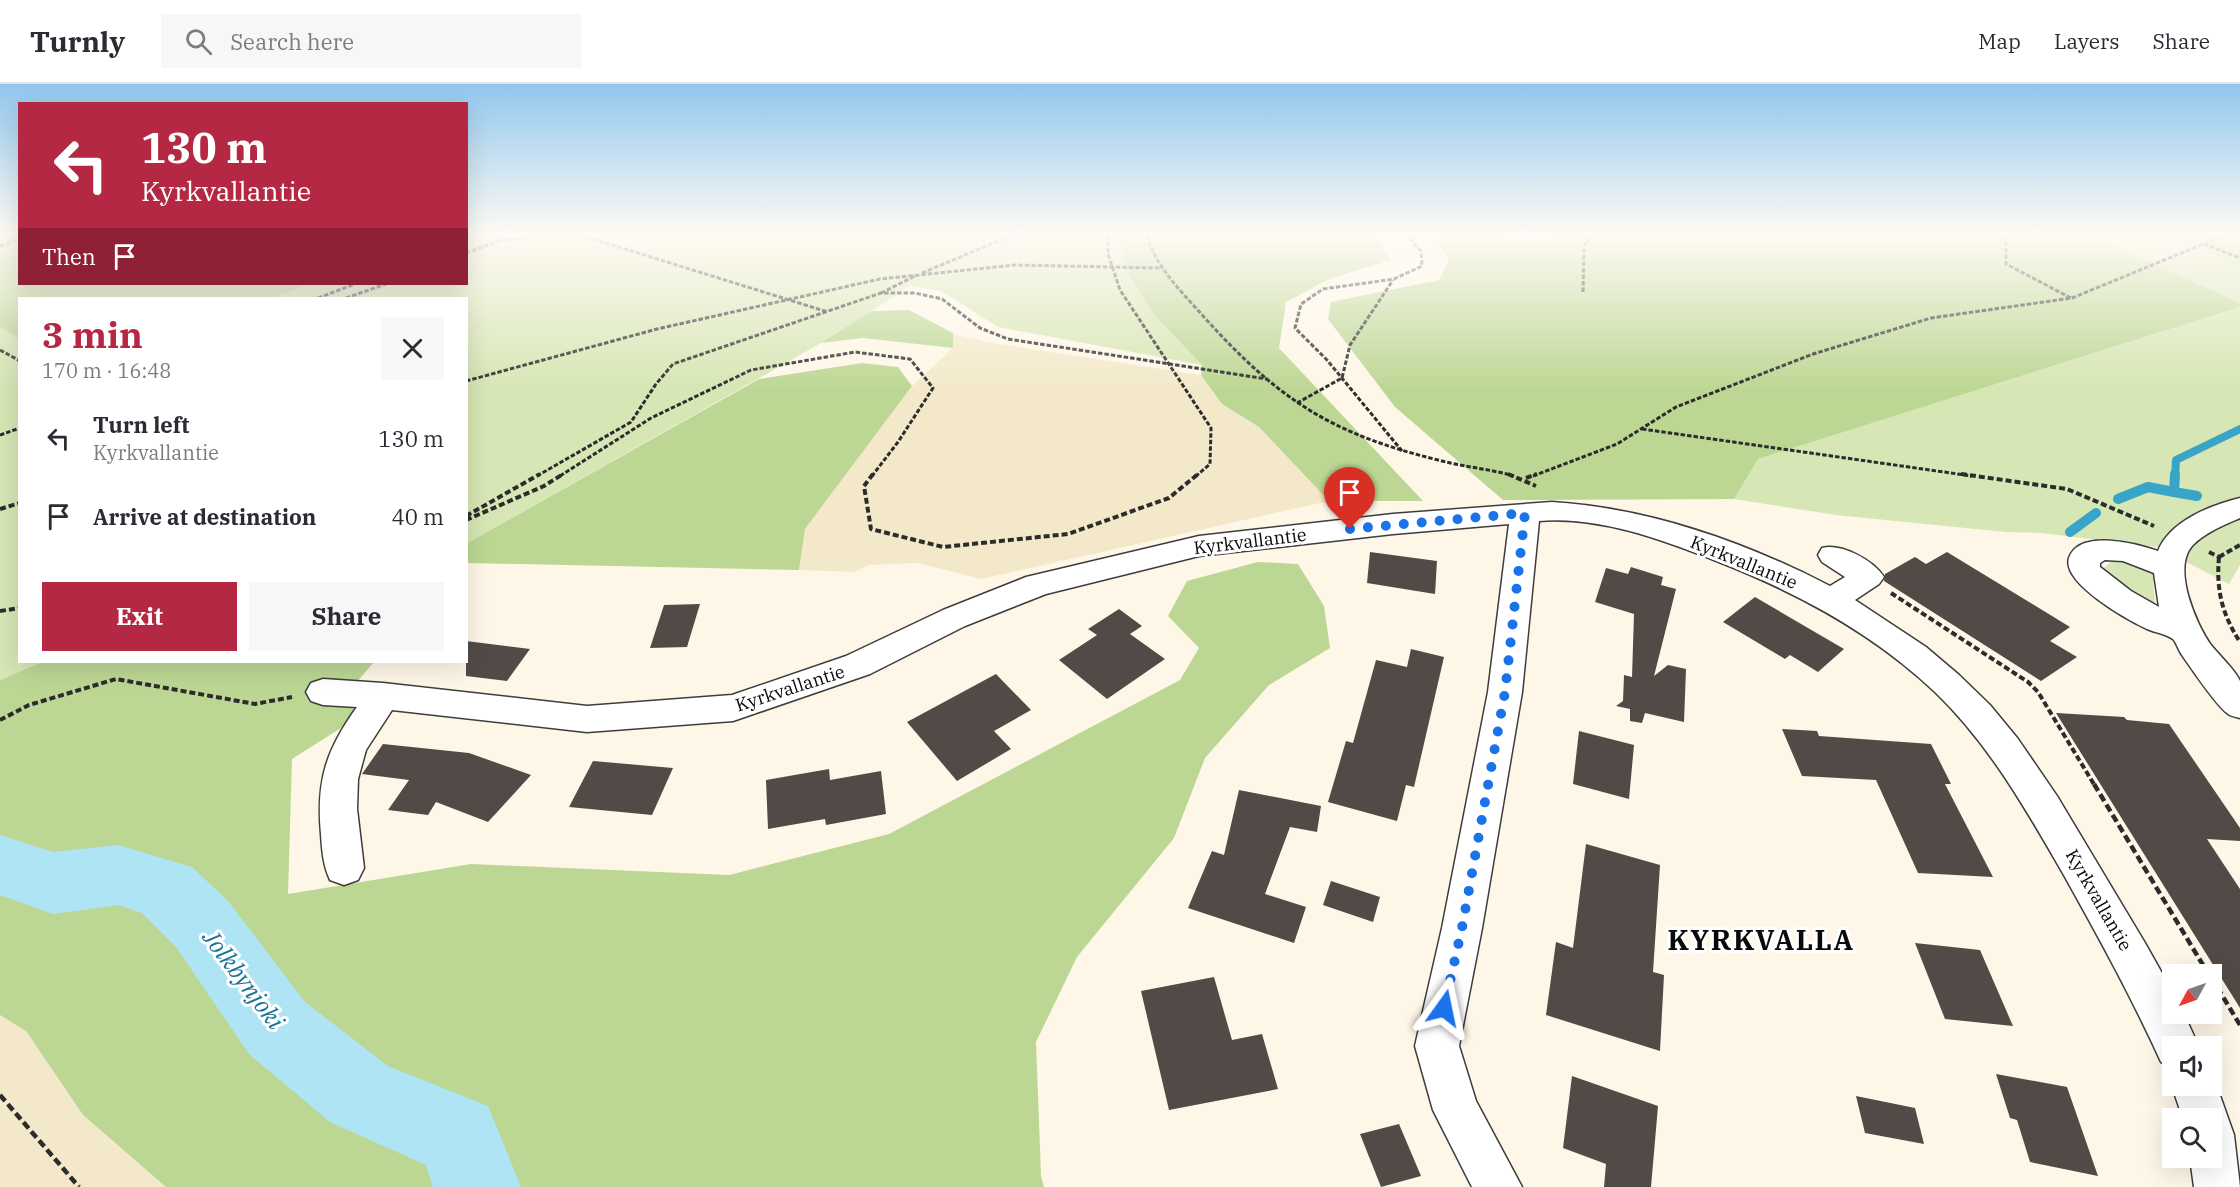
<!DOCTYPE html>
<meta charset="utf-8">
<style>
:root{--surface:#fff;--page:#f7f7f7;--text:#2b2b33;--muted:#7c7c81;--line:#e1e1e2;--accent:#b52844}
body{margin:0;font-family:"IBM Plex Serif",serif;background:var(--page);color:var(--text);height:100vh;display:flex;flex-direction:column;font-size:22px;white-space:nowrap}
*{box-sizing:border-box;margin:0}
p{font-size:20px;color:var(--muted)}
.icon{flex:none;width:33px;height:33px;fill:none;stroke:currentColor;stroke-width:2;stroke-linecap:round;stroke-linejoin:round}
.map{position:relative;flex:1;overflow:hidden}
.sheet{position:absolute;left:18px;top:213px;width:450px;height:366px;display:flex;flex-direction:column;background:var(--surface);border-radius:0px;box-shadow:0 6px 24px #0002}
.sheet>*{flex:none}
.banner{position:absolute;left:18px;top:18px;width:450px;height:183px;border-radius:0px;box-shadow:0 6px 24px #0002;background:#b52844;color:#fff;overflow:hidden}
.needle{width:39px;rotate:230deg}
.tools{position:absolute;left:2162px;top:880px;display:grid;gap:12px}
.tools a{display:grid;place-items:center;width:60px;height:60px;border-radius:0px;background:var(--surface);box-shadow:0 6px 24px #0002;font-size:30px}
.pin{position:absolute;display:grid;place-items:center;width:51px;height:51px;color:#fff;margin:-62px -26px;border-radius:50% 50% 50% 0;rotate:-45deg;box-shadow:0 0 6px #0007}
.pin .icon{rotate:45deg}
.me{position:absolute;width:66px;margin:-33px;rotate:12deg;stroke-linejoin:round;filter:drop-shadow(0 0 4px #0008)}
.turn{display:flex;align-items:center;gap:21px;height:126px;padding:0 24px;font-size:27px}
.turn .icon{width:78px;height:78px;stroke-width:2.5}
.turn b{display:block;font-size:42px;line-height:51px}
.then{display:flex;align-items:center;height:57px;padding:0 24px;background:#0003;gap:12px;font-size:22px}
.round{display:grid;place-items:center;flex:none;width:63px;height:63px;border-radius:0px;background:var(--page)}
.overview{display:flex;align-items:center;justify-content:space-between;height:102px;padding:0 24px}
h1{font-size:36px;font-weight:700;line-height:45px;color:var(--accent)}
.action{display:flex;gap:12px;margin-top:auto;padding:12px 24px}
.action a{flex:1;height:69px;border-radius:0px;background:var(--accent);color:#fff;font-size:24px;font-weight:700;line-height:69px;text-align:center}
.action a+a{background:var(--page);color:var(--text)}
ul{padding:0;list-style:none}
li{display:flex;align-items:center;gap:18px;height:78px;padding:0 24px}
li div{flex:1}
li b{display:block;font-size:22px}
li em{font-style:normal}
header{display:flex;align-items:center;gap:36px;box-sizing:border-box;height:84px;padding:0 30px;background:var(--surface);border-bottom:2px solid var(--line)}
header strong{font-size:28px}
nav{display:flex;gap:33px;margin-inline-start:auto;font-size:21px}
.search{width:420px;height:54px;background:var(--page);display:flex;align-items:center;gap:15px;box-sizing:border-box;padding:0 21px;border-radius:0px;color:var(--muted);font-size:22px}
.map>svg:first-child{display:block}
</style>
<header>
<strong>Turnly</strong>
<div class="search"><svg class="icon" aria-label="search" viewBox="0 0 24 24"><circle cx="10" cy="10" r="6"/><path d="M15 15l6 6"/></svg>Search here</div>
<nav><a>Map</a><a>Layers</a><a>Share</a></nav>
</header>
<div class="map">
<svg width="2240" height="1103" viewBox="0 0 2240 1103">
<rect width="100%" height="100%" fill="#fef7e8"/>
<g fill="#f3e9ca">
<path d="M 953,250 L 991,259 L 1201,291 L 1222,320 L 1259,343 L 1329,417 L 981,495 L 918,479 L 868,481 L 854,488 L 799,486 L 805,445 L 912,302 L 953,264 Z"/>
<path d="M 0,931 L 26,947 L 83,1031 L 166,1103 L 0,1103 Z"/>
</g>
<g fill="#d6e6b4">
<path d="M 467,151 L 1121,151 L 1126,189 L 1155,232 L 1202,281 L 998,243 L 941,207 L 910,202 L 821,259 L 471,457 L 467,458 L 466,214 L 275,214 L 309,200 L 466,200 Z"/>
<path d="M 2090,151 L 2170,151 L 2240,183 L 2240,219 Z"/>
<path d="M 2240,223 L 2240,481 L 2229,500 L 2157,463 L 2041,449 L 2006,448 L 1836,431 L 1734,415 L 1758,375 Z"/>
<path d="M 0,243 L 19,255 L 20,578 L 42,578 L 0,596 Z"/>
<path d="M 2122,477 L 2153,489 L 2155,524 L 2108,492 L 2104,484 L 2111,478 Z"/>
</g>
<g fill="#bcd794">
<path d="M 0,151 L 19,151 L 20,200 L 309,200 L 274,214 L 20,214 L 19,255 L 0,243 Z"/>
<path d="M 1121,151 L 1376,151 L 1391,176 L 1329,195 L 1286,218 L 1279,264 L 1423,417 L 1329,417 L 1259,343 L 1222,320 L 1201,291 L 1202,281 L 1155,232 L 1126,188 Z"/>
<path d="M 1433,151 L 1495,151 L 1523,157 L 1566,151 L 2090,151 L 2240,219 L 2240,223 L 1758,375 L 1734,415 L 1503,416 L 1395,323 L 1328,235 L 1331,218 L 1439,196 L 1449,176 Z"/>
<path d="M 2170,151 L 2240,151 L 2240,183 Z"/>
<path d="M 909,226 L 953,249 L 953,264 L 863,254 L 821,259 L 871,227 Z"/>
<path d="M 862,279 L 898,283 L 912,302 L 805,445 L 799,486 L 467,479 L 467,458 L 471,457 L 759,295 Z"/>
<path d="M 1258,478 L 1298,480 L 1324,522 L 1330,564 L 1269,601 L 1205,674 L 1174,754 L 1077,873 L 1036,958 L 1041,1092 L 1044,1103 L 166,1103 L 83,1031 L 26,947 L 0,931 L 0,596 L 42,578 L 374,578 L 356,599 L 352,637 L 292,675 L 288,810 L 471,780 L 729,791 L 889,750 L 1180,596 L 1199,564 L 1168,532 L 1187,497 Z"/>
</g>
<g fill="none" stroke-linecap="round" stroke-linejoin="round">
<path stroke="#38a5c8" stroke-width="8" d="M 2175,392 L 2176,376 L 2240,345"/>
<g stroke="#38a5c8" stroke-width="10">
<path d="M 2174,408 L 2197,412"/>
<path d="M 2118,415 L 2148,403 L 2174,408 L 2175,390"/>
<path d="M 2070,448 L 2096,429"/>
</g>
<path fill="#afe4f4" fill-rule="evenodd" d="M 0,751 L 53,768 L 118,761 L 192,783 L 228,817 L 305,918 L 388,982 L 488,1022 L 521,1103 L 433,1103 L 426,1081 L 330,1038 L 249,970 L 176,863 L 142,829 L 118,821 L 53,830 L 0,811 Z"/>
</g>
<g fill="#524a47">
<path d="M 1370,468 L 1437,477 L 1435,510 L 1367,499 Z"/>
<path d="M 1947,468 L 2070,543 L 2050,557 L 2077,573 L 2041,597 L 1884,497 L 1885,490 L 1915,473 L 1926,480 Z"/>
<path d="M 1631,483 L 1663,493 L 1661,501 L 1676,505 L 1654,592 L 1668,581 L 1686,585 L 1684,638 L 1645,629 L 1642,639 L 1630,637 L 1630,625 L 1616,622 L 1623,617 L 1624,591 L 1632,593 L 1634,530 L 1595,518 L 1606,484 L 1628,490 Z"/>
<path d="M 1755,513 L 1844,565 L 1818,588 L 1790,571 L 1785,575 L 1723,538 Z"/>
<path d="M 700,520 L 687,563 L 650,564 L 664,521 Z"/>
<path d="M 1119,525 L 1142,542 L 1130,550 L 1165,575 L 1107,615 L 1059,576 L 1097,551 L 1088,545 Z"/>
<path d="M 466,557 L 530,565 L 507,597 L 466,592 Z"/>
<path d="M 1411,565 L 1444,573 L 1414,703 L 1406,701 L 1397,737 L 1328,718 L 1346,657 L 1353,659 L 1376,576 L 1407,583 Z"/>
<path d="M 996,590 L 1031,626 L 994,647 L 1011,665 L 957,697 L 907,638 Z"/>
<path d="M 2056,629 L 2124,633 L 2127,636 L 2169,640 L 2240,744 L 2240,757 L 2207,755 L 2240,805 L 2240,924 Z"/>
<path d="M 1782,645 L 1817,647 L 1819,652 L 1931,660 L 1951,700 L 1945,700 L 1993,793 L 1918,789 L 1876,696 L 1802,692 Z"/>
<path d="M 1579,647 L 1634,661 L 1629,715 L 1573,700 Z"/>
<path d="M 383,660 L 469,669 L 531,691 L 488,738 L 436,718 L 428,731 L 388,726 L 409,696 L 362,690 Z"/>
<path d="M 593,677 L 673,684 L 652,731 L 569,723 Z"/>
<path d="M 829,685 L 830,696 L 881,687 L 886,730 L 826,741 L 825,735 L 768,745 L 766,696 Z"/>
<path d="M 1239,706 L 1321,722 L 1317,748 L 1290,743 L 1265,810 L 1306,823 L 1294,859 L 1188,824 L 1212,767 L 1224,771 Z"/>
<path d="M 1586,760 L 1660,781 L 1653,888 L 1664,891 L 1660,967 L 1546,931 L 1556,858 L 1573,864 Z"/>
<path d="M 1331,797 L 1380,813 L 1373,838 L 1323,821 Z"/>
<path d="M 1915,859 L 1980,866 L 2013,942 L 1945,935 Z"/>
<path d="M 1214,893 L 1232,956 L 1262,950 L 1278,1005 L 1169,1026 L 1141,907 Z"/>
<path d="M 1996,990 L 2067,1003 L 2098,1092 L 2030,1078 L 2017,1036 L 2010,1034 Z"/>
<path d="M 1572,992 L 1658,1022 L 1651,1103 L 1604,1103 L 1606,1080 L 1563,1064 Z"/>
<path d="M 1856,1012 L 1915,1024 L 1924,1060 L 1865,1049 Z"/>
<path d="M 1399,1040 L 1421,1092 L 1381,1103 L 1360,1050 Z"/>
</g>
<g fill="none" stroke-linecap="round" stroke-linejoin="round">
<g stroke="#3d3d3d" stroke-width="3">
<g id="minor">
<path d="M 2240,414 L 2240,434 C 2224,441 2204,449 2192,462 C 2172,485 2196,540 2211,561 C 2218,570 2236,587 2240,597 C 2240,606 2240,624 2240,634 C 2236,633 2230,632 2227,629 C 2216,621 2191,584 2182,571 C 2179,567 2176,558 2173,555 C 2166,550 2154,548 2147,545 C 2128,536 2061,499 2069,474 C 2079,444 2138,460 2158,467 C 2170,437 2211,421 2240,414 ZM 2105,476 L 2123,477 L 2154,489 L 2159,523 L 2131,507 L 2100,483 L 2100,479 Z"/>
<path d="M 1552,418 C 1648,424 1745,458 1830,502 L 1845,493 L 1822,478 L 1818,471 L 1822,464 C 1841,459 1873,476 1884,493 L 1879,500 L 1855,516 L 1926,563 L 1959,591 L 1990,621 L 2018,655 L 2057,712 L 2145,859 L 2172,907 L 2172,930 L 2184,930 L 2199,963 L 2172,963 L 2172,982 L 2161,978 C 2132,914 2099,854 2065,793 C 2027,727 1990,661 1935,608 C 1873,549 1798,509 1719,478 C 1663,456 1600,432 1539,437 L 1522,608 L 1482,844 L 1459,962 L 1476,1017 L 1522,1103 L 1472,1103 L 1433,1026 L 1415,962 L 1442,844 L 1488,608 L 1509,440 L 1393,450 L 1199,472 L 1046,510 L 965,542 L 870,590 L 733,637 L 587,648 L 392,626 L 366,666 L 358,695 L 357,725 L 364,784 L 358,796 L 344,801 L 330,796 C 323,781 322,766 321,750 C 316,697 326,666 357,623 L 323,621 L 311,617 L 306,608 L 311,599 L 323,595 L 383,599 L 587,622 L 732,611 L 846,572 L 943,526 L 1026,493 L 1199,452 L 1393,430 Z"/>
<path d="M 2211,986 L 2234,1051 L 2240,1103 L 2194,1103 L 2190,1074 L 2211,1074 L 2211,1035 L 2183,1035 L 2172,1002 L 2211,1002 Z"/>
</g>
</g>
<g stroke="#2c2c2c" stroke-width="3" stroke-dasharray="4.5 2" stroke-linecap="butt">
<path d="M 580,151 L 828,228"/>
<path d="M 1108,151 L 1108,170 L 1120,206 L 1211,344 L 1210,380 L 1196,392"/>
<path d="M 1147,151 C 1156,184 1182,208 1204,233 C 1280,317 1331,350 1442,377 C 1465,383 1490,385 1514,392"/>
<path d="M 2006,151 L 2006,180 L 2071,214"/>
<path d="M 466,155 L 476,151"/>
<path d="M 2204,160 L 2240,174"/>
<path d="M 0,162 L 20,155"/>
<path d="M 466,169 L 499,157 L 542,151"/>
<path d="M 922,189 L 1013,151"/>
<path d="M 1583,208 L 1584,162 L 1592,151"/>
<path d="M 881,209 L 915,192"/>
<path d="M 318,214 L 355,200"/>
<path d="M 346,214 L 386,200"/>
<path d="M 0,266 L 20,277"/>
<path d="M 466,297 L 657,245 L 880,195 L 1015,181 L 1162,184"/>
<path d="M 1297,319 L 1342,294 L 1350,261 L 1393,196"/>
<path d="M 1642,345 L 1972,392"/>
<path d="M 0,351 L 20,344"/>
<path d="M 1402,367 L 1327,276 L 1295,244 L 1301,220 L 1323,205 L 1394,195 L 1422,182 L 1421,167 L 1407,151"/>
<path d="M 537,392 L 631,338 L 656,300 L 673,280 L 881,209 L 915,209 L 942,215 L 980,244 L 1008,255 L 1267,295"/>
<path d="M 560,392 L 651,334 L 751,286 L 855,268 L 910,275 L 933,304 L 898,358 L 872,392"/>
<path d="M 1533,392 L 1617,360 L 1676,323 L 1813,270 L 1931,234 L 2072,214 L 2225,151"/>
</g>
<g stroke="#2c2c2c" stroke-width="4" stroke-dasharray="6 3" stroke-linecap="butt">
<path d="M 873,390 L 864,402 L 871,445 L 943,463 L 1068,450 L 1169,414 L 1198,390"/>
<path d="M 1508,390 L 1536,402"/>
<path d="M 1961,390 L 2067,405 L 2154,442"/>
<path d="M 1526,394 L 1537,390"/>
<path d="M 0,425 L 20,419"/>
<path d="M 466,432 L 540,390"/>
<path d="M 466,436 L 544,402 L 563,390"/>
<path d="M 2209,468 L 2219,473"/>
<path d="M 2219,473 C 2216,506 2222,530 2240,558"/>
<path d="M 2219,473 L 2240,461"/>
<path d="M 1891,509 L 2028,598 L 2038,608 L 2095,702"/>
<path d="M 0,527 L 20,524"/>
<path d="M 0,636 L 29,621 L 116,595 L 255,620 L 292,613"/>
</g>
<g stroke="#2c2c2c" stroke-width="4.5" stroke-dasharray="8 4" stroke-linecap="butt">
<path d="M 2094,700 L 2209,891"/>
<path d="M 2211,893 L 2240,941"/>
<path d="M 0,1011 L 79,1103"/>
</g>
<use href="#minor" fill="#fff" fill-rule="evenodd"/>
</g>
<linearGradient id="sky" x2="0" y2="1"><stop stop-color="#91c7ed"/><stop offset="0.49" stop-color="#fffbf5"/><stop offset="1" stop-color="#fffbf5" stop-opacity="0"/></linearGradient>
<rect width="2240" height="306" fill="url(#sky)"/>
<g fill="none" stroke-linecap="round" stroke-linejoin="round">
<path stroke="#1a73e8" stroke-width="10" stroke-dasharray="0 18" d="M 1350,445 L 1525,429 L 1505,608 L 1462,844 L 1444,924"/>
</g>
<g text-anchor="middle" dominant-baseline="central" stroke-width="6" stroke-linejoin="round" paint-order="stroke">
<g font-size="18" fill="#0a0a0a" stroke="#fff">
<text transform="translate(1250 457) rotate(-7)">Kyrkvallantie</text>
<text transform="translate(1744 478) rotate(22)">Kyrkvallantie</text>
<text transform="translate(790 604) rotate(-18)">Kyrkvallantie</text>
<text transform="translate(2099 816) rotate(60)">Kyrkvallantie</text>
</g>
<g font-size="24" font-style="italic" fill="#197397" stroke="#fff">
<text transform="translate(244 895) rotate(53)">Jolkbynjoki</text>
</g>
<g font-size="28" font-weight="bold" letter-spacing="1.5" fill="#0a0a0a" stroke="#fff">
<text x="1761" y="855">KYRKVALLA</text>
</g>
</g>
</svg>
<div class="tools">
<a><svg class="needle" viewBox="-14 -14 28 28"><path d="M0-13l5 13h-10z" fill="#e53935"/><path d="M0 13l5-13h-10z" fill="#7c7c81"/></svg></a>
<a><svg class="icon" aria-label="sound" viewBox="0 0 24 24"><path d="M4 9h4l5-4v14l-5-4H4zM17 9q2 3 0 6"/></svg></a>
<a><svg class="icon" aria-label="search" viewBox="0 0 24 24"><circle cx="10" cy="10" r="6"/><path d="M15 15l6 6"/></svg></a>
</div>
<div class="pin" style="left:1350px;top:445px;background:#d93025"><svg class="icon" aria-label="arrive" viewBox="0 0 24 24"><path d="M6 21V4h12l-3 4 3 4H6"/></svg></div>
<svg class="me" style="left:1444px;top:924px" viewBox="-20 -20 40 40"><path d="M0-17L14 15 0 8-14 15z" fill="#1a73e8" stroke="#fff" stroke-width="4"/></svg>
<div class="banner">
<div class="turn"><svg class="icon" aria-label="left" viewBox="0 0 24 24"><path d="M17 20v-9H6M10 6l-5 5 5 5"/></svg><div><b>130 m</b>Kyrkvallantie</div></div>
<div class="then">Then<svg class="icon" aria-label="arrive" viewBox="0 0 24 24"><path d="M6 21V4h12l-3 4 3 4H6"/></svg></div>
</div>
<section class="sheet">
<div class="overview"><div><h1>3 min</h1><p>170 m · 16:48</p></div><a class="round"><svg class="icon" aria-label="close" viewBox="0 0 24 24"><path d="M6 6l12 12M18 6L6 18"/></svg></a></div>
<ul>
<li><svg class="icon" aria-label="left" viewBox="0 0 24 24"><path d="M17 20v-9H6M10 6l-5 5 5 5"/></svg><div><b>Turn left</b><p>Kyrkvallantie</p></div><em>130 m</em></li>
<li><svg class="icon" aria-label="arrive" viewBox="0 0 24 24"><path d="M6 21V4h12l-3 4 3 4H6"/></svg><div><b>Arrive at destination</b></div><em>40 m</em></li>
</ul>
<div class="action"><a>Exit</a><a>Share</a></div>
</section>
</div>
